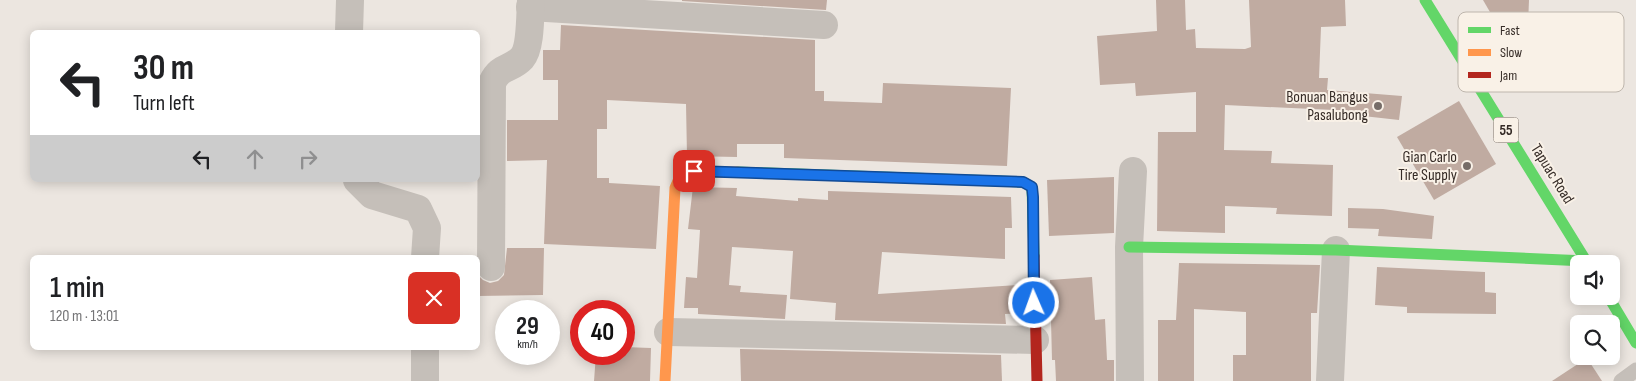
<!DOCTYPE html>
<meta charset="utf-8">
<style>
:root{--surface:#fff;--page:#f6f6f6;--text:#202124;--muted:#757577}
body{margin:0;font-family:"Sofia Sans Condensed",sans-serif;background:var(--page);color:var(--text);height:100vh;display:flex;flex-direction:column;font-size:19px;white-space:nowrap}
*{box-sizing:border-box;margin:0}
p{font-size:16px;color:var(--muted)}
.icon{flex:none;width:28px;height:28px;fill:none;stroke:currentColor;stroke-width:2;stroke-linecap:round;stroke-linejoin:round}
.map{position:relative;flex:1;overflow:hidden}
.drawer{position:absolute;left:30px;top:255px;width:450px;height:95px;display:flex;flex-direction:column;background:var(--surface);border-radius:8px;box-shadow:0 2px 12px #0003}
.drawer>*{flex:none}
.top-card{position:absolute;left:30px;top:30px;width:450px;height:152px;border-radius:8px;box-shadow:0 2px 12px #0003;background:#fff;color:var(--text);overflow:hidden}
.tools{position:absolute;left:1570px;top:255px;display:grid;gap:10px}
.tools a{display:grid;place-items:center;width:50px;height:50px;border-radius:8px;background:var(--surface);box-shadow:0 2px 12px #0003;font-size:25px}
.speed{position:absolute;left:495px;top:300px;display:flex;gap:10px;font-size:25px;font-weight:700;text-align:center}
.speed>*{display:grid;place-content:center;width:65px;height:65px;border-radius:50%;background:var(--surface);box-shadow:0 2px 12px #0003;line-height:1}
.speed small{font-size:12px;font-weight:400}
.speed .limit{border:8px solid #d22;background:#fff;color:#111}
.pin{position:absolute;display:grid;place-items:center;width:42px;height:42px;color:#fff;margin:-21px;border-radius:10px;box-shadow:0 2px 8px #0006}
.me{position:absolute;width:55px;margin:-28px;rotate:358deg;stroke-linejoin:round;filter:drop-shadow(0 0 4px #0008)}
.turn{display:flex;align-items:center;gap:18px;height:105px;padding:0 20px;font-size:22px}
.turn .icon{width:65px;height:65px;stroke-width:2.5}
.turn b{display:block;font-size:35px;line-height:42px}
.lanes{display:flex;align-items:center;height:48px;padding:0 20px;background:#0003;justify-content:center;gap:25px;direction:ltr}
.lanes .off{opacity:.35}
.round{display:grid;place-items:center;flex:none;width:52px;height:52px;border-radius:8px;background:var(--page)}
.summary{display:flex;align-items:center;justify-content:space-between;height:85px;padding:0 20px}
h1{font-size:30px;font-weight:600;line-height:38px}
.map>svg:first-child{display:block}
</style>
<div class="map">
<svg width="1636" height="381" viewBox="0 0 1636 381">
<rect width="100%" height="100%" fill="#ece6e0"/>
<g fill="#c0aba1">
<path d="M 682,0 L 827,0 L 826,10 L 682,1 Z"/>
<path d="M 1156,0 L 1185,0 L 1186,30 L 1195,29 L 1196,48 L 1245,49 L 1251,47 L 1249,0 L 1345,0 L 1346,26 L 1321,27 L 1319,78 L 1328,78 L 1327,90 L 1402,96 L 1399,120 L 1354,115 L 1355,111 L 1225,105 L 1224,150 L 1272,151 L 1271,163 L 1333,165 L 1332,216 L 1276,214 L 1277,208 L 1225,206 L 1225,233 L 1157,231 L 1158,132 L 1196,132 L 1196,92 L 1136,96 L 1135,83 L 1100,85 L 1097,36 L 1157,31 Z"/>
<path d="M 1483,0 L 1529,0 L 1526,74 Z"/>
<path d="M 561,25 L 815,40 L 815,91 L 824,91 L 824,101 L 882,103 L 883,83 L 1011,88 L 1007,166 L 784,158 L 784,144 L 737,144 L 737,157 L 687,156 L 686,104 L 607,100 L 607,129 L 597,129 L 597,178 L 609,178 L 609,183 L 660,186 L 656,249 L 544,244 L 547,160 L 507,161 L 507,120 L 558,120 L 558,80 L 543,80 L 543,50 L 560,50 Z"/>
<path d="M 1459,101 L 1496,164 L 1434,200 L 1397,137 Z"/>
<path d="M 1114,177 L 1114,233 L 1049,236 L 1047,180 Z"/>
<path d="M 693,187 L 737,188 L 736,196 L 798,201 L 798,198 L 828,200 L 828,191 L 1011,197 L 1012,228 L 1005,228 L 1005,259 L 882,252 L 878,294 L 1019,285 L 1020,313 L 1005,314 L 1006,324 L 835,320 L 836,303 L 790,299 L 793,251 L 732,247 L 729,285 L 741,286 L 740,292 L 787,295 L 785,319 L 698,314 L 698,308 L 684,308 L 686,277 L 697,278 L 700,230 L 688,229 Z"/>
<path d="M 1348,208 L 1383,209 L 1434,216 L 1432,239 L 1378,236 L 1379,229 L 1348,228 Z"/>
<path d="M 507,248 L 544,248 L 543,295 L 478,296 L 478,275 L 483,280 L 490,283 L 498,281 L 504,275 Z"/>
<path d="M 1179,263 L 1320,265 L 1317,313 L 1311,313 L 1311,381 L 1233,381 L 1233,355 L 1246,355 L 1246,312 L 1194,309 L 1194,381 L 1158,381 L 1158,320 L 1176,320 Z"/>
<path d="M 1377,267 L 1485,272 L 1485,292 L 1496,293 L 1496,314 L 1407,313 L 1407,307 L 1375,305 Z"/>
<path d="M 1092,277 L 1095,320 L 1105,319 L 1107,360 L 1114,360 L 1114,381 L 1056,381 L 1055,360 L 1052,360 L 1050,280 Z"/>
<path d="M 624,347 L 651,348 L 650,381 L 594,381 L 596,354 L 624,354 Z"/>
<path d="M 740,349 L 1001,355 L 1002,381 L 741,381 Z"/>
<path d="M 1587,358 L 1602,381 L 1552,381 Z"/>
</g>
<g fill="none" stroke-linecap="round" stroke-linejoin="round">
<path stroke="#c5bfb9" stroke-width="15" d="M 1621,381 L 1636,370"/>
<g stroke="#c5bfb9" stroke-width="28">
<path d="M 530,7 L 824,25"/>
<path d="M 349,32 L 350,0"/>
<path d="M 357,180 L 372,195 L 418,209 L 427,228 L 425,258"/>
<path d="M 491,267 L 492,83 C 500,65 511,70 522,58 C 531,48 530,14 531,0"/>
<path d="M 668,332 L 1035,340"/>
<path d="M 425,348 L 425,381"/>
<path d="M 1130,381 L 1129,247 L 1133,171"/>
<path d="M 1330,381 L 1336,250"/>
</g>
<g stroke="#63d668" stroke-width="11">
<path d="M 1425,0 L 1588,264"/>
<path d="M 738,172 L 1023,182 L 1032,187 L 1034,256"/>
<path d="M 1129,247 L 1336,250 L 1586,261"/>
<path d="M 1608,296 L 1636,343"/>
</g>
<path stroke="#ff974d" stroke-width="11" d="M 665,381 L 675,188 L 682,172 L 738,172"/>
<path stroke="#b3261e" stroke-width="11" d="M 1034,256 L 1037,381"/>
</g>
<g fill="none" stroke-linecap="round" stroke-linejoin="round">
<g stroke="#114b97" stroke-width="12">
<path id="route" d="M 694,171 L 1023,182 L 1032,187 L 1033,197 L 1034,303"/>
</g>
<use href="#route" stroke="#1a73e8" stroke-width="9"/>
</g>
<g fill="#766d68" stroke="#f9f1e7" stroke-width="2">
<circle cx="1378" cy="106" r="5"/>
<circle cx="1467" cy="166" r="5"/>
</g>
<g text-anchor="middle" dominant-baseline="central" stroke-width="4" stroke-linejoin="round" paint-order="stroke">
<rect fill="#f9f1e7" stroke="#706761" stroke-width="1" x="1493.5" y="117.5" width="25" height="25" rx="4"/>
<g font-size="15" font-weight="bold" fill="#362c27">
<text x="1506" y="130">55</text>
</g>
<g font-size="16" fill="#362c27" stroke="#f9f1e7" text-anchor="end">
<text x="1368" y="97">Bonuan Bangus<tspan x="1368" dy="18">Pasalubong</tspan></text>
<text x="1457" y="157">Gian Carlo<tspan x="1457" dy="18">Tire Supply</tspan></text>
</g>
<g font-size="16" fill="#362c27" stroke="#f9f1e7">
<text transform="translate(1552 174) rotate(58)">Tapuac Road</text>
</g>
</g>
<rect x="1458" y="12" width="166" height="80" rx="8" fill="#f9f1e7" stroke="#beb6ad" stroke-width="1"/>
<rect x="1468" y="27" width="23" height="6" fill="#63d668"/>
<rect x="1468" y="49" width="23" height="7" fill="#ff974d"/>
<rect x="1468" y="72" width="23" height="6" fill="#b3261e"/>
<g font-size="14" fill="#362c27">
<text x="1500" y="35">Fast</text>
<text x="1500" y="57">Slow</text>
<text x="1500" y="80">Jam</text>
</g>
</svg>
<div class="tools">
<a><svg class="icon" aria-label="sound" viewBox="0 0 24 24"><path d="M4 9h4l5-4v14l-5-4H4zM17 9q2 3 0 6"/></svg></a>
<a><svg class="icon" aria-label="search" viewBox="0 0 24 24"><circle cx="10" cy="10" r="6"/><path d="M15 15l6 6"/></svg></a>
</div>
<div class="speed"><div>29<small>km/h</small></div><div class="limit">40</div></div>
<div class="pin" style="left:694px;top:171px;background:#d93025"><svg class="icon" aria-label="arrive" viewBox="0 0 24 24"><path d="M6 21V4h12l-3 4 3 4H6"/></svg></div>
<svg class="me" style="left:1034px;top:303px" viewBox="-20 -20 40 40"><circle r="17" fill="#1a73e8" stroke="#fff" stroke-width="3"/><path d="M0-11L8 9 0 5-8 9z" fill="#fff"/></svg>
<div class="top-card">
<div class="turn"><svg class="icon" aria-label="left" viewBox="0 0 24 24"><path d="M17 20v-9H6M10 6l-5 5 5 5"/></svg><div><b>30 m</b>Turn left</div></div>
<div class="lanes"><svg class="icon" aria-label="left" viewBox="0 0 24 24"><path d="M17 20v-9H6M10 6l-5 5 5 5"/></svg><svg class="icon off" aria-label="ahead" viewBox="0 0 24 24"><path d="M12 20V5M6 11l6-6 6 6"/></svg><svg class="icon off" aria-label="right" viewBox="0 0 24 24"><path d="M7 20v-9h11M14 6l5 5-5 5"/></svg></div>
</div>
<section class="drawer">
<div class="summary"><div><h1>1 min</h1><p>120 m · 13:01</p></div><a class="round" style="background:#d93025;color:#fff"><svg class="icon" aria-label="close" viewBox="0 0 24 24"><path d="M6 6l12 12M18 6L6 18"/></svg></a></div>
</section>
</div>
